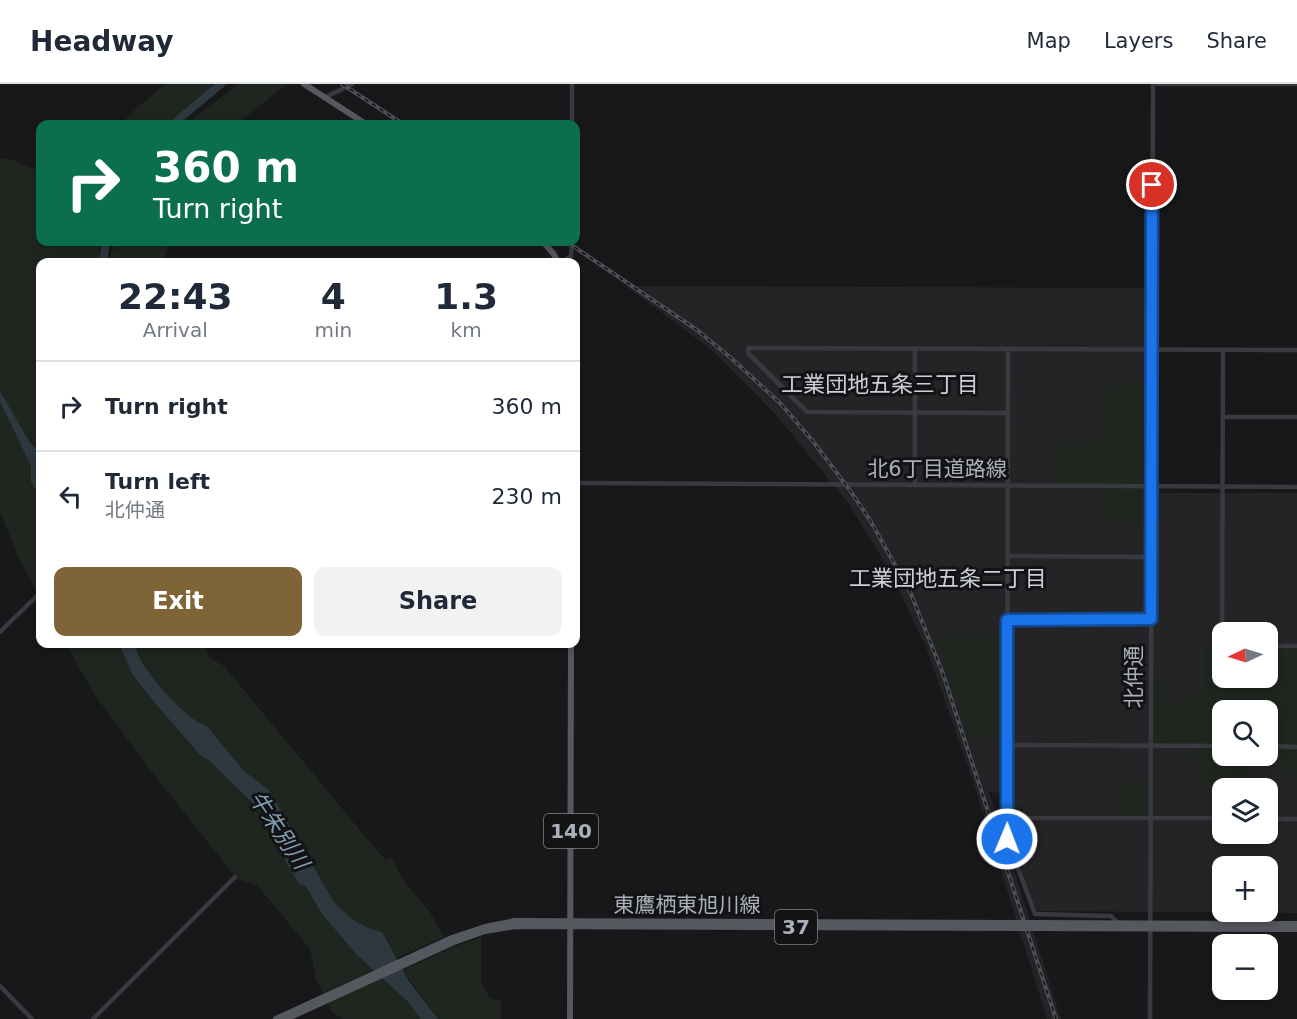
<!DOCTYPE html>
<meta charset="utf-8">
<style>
:root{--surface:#fff;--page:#f2f2f3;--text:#1f2937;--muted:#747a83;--line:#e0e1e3;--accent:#7e6437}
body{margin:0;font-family:"DejaVu Sans","Noto Sans JP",sans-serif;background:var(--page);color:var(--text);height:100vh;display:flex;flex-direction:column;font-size:22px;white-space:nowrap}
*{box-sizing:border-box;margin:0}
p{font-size:20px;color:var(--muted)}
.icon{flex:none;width:33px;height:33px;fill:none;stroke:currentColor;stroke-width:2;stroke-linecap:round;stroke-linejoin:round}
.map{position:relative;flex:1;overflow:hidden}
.sheet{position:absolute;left:36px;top:174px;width:544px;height:390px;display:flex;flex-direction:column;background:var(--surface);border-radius:12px;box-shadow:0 3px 9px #0003}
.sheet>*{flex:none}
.top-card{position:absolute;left:36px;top:36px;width:544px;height:126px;border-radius:12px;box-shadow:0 3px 9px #0003;background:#0b6e4f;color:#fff;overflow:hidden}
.needle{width:39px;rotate:266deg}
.tools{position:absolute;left:1212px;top:538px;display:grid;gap:12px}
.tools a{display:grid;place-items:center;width:66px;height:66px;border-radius:12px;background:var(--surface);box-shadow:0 3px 9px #0003;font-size:30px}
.pin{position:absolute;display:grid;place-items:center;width:51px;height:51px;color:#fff;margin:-26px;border:3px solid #fff;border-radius:50%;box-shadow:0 2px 6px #0007}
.me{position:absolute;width:66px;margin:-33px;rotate:1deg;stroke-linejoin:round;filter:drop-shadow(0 0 4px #0008)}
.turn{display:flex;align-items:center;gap:21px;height:126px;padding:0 18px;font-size:27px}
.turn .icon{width:78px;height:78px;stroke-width:2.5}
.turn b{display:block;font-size:42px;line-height:51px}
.eta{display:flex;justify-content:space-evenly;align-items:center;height:102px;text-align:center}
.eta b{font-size:36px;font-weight:600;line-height:42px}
.cta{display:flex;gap:12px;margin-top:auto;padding:12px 18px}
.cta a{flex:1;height:69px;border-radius:12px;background:var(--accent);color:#fff;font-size:24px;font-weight:600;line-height:69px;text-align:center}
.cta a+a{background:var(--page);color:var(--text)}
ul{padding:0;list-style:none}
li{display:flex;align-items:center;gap:18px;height:90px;padding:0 18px;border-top:2px solid var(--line)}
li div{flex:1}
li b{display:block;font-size:22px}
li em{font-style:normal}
header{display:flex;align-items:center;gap:36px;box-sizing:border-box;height:84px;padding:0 30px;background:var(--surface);border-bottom:2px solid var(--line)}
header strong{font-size:28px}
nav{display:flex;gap:33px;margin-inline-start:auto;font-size:21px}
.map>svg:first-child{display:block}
</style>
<header>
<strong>Headway</strong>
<nav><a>Map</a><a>Layers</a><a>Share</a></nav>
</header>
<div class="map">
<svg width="1297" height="935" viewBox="0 0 1297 935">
<rect width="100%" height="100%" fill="#18181a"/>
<path fill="#242427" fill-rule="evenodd" d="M 626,202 L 1147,204 L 1143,409 L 1297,409 L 1297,829 L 1036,827 L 1002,736 L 1001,709 L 989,708 L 1061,935 L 1047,935 L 973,697 L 926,563 L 888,484 L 848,419 L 776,331 L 713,267 ZM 1222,549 L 1268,549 L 1268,594 L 1222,594 ZM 1222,627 L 1268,627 L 1268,672 L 1222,672 ZM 1222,705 L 1268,705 L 1268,750 L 1222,750 ZM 1222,783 L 1268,783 L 1268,828 L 1222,828 Z"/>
<g fill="#1e261f">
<path d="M 165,0 L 214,0 L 168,40 L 121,40 L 136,25 Z"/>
<path d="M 238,0 L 287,0 L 237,40 L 187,40 Z"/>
<path d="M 7,74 L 40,87 L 40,158 L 102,158 L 99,166 L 99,178 L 40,178 L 40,369 L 29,357 L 0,307 L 0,75 Z"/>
<path d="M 115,158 L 169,158 L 164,178 L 108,178 Z"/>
<path d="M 1109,297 L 1138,297 L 1142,300 L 1152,301 L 1151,439 L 1100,438 L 1100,401 L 1058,401 L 1058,358 L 1099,358 L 1100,315 L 1108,315 Z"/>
<path d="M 0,318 L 31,382 L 31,398 L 40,414 L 40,514 L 19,475 L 0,427 Z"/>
<path d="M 936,552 L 1004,552 L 1003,653 L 971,654 Z"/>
<path d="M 66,560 L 119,560 L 132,590 L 154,618 L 201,672 L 211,678 L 263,731 L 270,750 L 322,830 L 355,869 L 374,886 L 323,909 L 316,896 L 310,865 L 257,801 L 237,795 L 148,683 L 94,610 Z"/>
<path d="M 133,560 L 204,560 L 210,574 L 224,582 L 373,762 L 386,776 L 391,773 L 404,797 L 430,828 L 444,853 L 396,874 L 382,848 C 362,844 348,833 334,818 L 269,706 L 243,686 L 207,642 C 186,635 156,600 143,580 C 139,574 138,566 133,560 Z"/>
<path d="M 1205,562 L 1222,562 L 1222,594 L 1268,594 L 1268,562 L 1297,562 L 1297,707 L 1296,690 L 1282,690 L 1281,663 L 1268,662 L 1268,627 L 1222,627 L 1222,672 L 1252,672 L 1251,700 L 1196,700 L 1196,675 L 1192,675 L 1192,662 L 1151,662 L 1151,598 L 1163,599 L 1164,619 L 1188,619 L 1189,610 L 1204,611 Z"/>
<rect x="1122" y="698" width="29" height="36"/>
<path d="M 481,853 L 481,897 L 490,915 L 501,916 L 501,935 L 438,935 L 403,886 L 454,863 Z"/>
<path d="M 381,892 L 407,917 L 421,935 L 343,935 L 332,928 L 326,917 Z"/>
</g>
<g fill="#2e383f">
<path d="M 0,307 L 29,357 L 40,369 L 40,414 L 31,398 L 31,382 L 0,318 Z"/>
<path d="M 119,560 L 133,560 C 138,566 139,574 143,580 C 156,600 186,635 207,642 L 243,686 L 269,706 L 334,818 C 348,833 362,844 382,848 L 409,897 L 438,935 L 421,935 L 407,917 L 355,869 L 322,830 L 305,802 L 299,800 L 270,750 L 263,730 L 211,678 L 201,672 L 154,618 L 132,590 Z"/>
</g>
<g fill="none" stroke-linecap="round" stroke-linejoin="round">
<g stroke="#2e383f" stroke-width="8">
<path d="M 173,40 L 221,0"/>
<path d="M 103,178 L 106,158"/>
</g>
<g stroke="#393a3f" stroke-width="4.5">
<path d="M 1153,0 L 1297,0"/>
<path d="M 324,14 L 352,0"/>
<path d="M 572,40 L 572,0"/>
<path d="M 563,178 L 571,172 L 572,158"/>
<path d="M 915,265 L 915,401"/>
<path d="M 1008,265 L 1007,755 L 1035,830 L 1111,832 L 1118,839"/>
<path d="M 1008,329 L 807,328 L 748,269 L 749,264 L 1297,266"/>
<path d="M 1223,333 L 1297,333"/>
<path d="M 576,399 L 1297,403"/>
<path d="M 1008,472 L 1151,473"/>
<path d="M 1007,536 L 1151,535"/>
<path d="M 0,548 L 40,509"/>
<path d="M 1222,562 L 1223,266"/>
<path d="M 1268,562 L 1297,562"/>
<path d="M 1007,661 L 1222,662"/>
<path d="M 1268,662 L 1297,663"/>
<path d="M 1007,734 L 1222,734"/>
<path d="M 1268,735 L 1297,735"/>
<path d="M 0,902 L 32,935"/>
<path d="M 93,935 L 235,793"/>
<path d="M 1150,935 L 1153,0"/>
</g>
<g stroke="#55585e" stroke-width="6">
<path d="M 304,0 L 366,40"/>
<path d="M 543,158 L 553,169 L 558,178"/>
<path d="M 1028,839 L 1297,840"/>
<path d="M 1029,844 L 1297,845"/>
<path d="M 276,935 L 452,854 L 485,843 L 515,837 L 1020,839"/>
<path d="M 286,935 L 454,858 L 485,847 L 516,842 L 1022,844"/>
<path d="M 570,935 L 571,560"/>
</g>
<g stroke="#4c4f54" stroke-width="4">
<g id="rail">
<path d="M 342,0 L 403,40"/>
<path d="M 567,158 L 697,246 L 731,274 L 780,319 L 812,356 L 849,405 L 870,436 L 911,510 L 943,590 L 1056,935"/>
</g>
</g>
<use href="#rail" stroke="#131315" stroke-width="1.5" stroke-dasharray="4.5" stroke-linecap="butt"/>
<g stroke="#55585e" stroke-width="6">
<path d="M 1020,839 L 1028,839"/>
<path d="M 1022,844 L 1029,844"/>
</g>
</g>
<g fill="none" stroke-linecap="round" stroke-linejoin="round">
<g stroke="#114b97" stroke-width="15">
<path id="route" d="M 1007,755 L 1007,536 L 1151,535 L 1152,101"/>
</g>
<use href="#route" stroke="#1a73e8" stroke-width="10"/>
</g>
<g text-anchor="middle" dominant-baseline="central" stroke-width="6" stroke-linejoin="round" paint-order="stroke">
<g fill="#131315" stroke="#7d8188" stroke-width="1.5">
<rect x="544" y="730" width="54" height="34" rx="4.5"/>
<rect x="775" y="826" width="42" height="34" rx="4.5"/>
</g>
<g font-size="20" font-weight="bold" fill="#aab0ba">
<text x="571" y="747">140</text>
<text x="796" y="843">37</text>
</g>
<g font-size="21" fill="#aab0ba" stroke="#131315">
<text x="937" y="385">北6丁目道路線</text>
<text transform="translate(1134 593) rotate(-90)">北仲通</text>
<text x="687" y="821">東鷹栖東旭川線</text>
</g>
<g font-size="22" fill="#cbcfd6" stroke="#131315">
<text x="880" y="300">工業団地五条三丁目</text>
<text x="948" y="494">工業団地五条二丁目</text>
</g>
<g font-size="22" font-style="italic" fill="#829fb5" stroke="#131315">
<text transform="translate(279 746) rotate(56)">牛朱別川</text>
</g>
</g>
</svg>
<div class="tools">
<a><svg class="needle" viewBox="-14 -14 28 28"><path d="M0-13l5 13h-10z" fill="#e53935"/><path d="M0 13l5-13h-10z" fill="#747a83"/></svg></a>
<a><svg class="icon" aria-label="search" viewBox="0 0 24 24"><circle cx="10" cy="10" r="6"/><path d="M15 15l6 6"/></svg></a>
<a><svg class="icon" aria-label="layers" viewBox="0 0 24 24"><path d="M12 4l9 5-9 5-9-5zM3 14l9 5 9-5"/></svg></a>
<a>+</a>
<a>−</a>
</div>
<div class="pin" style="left:1152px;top:101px;background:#d93025"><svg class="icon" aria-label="arrive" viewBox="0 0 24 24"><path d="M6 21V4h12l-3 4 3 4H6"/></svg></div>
<svg class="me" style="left:1007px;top:755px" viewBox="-20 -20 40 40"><circle r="17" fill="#1a73e8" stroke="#fff" stroke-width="3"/><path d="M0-11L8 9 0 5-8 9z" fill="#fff"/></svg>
<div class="top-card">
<div class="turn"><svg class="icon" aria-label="right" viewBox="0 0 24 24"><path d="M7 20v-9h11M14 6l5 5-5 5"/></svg><div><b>360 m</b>Turn right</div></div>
</div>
<section class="sheet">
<div class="eta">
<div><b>22:43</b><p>Arrival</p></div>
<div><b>4</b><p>min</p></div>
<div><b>1.3</b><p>km</p></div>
</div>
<ul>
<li><svg class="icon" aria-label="right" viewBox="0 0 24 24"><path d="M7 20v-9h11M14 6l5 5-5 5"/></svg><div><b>Turn right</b></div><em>360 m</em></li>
<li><svg class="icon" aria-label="left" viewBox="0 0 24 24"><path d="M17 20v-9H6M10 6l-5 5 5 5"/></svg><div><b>Turn left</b><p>北仲通</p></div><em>230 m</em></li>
</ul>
<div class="cta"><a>Exit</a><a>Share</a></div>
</section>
</div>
